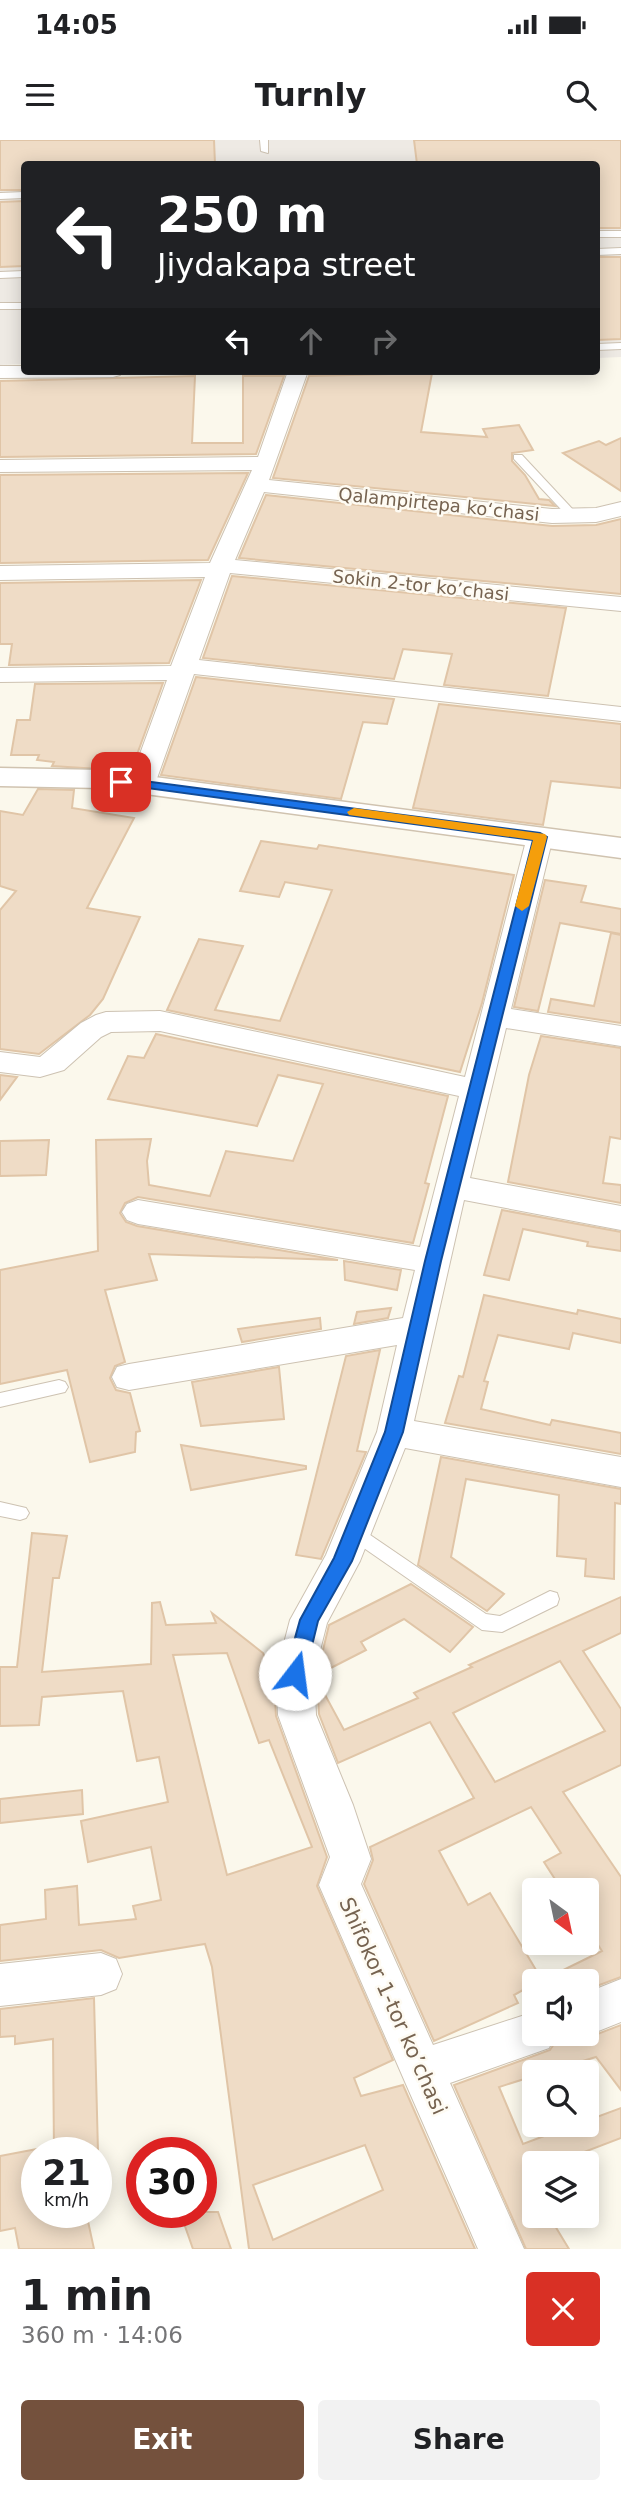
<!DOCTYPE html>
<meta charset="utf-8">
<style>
:root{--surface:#fff;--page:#f2f2f2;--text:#202124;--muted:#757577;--accent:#74513d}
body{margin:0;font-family:"DejaVu Sans",sans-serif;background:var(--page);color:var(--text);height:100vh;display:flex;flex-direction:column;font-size:26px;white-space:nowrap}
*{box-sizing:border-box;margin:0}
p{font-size:23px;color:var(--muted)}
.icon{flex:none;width:38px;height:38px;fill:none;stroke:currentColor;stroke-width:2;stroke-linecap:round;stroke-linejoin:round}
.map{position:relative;height:2109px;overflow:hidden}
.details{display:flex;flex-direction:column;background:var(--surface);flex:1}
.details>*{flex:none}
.banner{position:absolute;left:21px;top:21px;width:579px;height:214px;border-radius:7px;box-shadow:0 4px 18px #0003;background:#202124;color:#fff;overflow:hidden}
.needle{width:46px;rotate:147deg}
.buttons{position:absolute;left:522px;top:1738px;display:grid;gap:14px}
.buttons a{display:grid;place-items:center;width:77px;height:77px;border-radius:7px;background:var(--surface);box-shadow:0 4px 18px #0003;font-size:35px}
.speed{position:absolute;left:21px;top:1997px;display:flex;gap:14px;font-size:35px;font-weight:700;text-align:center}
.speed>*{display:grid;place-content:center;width:91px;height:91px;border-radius:50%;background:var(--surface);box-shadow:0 4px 18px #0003;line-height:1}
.speed small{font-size:18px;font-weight:400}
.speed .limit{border:10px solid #d22;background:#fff;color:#111}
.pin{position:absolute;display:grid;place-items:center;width:60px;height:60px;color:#fff;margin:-30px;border-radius:14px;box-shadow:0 4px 10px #0006}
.me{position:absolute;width:77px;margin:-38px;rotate:15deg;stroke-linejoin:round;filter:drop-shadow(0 0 5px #0008)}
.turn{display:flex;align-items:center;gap:24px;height:147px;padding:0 21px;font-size:32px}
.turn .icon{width:91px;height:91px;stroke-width:2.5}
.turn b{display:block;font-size:49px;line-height:60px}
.lanes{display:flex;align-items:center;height:66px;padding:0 21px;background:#0003;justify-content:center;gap:35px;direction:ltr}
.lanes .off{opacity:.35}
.round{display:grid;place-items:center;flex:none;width:74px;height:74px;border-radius:7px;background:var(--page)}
.headline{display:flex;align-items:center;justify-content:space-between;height:119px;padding:0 21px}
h1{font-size:42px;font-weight:700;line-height:52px}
.cta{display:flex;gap:14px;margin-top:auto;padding:14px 21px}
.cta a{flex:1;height:80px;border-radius:7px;background:var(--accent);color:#fff;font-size:28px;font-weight:700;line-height:80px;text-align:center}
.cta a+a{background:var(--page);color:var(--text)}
.status{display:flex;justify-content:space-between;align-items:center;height:49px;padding:0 35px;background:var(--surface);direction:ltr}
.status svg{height:19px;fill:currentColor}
header{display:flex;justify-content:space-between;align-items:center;height:91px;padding:0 21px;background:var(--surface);font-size:32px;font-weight:700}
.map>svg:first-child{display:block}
</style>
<div class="status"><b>14:05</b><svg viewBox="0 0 49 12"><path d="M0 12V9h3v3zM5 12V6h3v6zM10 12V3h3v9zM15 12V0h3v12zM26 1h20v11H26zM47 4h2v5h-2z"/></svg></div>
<header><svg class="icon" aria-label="menu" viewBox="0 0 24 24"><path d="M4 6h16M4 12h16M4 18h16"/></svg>Turnly<svg class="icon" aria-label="search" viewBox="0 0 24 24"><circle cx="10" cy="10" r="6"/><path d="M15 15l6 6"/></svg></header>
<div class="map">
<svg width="621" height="2109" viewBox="0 0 621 2109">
<rect width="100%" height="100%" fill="#fbf8ec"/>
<path fill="#eeeae4" d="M 0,0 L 621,0 L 621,217 L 597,218 L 597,24 L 24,24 L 24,224 L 0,225 Z"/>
<g fill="#efdcc6" stroke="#e0c5a7" stroke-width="2" fill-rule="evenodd">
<path d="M 0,0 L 214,0 L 215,24 L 24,24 L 24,50 L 0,50 Z"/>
<path d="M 414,0 L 621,0 L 621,88 L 597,88 L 597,24 L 417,24 Z"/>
<path d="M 24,61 L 24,126 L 0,127 L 0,62 Z"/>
<path d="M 597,117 L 621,117 L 621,199 L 597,200 Z"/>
<path d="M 432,233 L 421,292 L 487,297 L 483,289 L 519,285 L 533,310 L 512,313 L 512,321 L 525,335 L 539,359 L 549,360 L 555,366 L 273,338 L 309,236 Z"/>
<path d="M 195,236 L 192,303 L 243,303 L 243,236 L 284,236 L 256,314 L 0,317 L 0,241 Z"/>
<path d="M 621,298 L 621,351 L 563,313 L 599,301 L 606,305 Z"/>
<path d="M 248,333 L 208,420 L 0,423 L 0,335 Z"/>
<path d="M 266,355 L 552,386 L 596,385 L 621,379 L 621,454 L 239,418 Z"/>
<path d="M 232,436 L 566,468 L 548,556 L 444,545 L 452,514 L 403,509 L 394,539 L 203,518 Z"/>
<path d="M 201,440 L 169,523 L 9,525 L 12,504 L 0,504 L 0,443 Z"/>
<path d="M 196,537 L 394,559 L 387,584 L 363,582 L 341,659 L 161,635 Z"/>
<path d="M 163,543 L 131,631 L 52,626 L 54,622 L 37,620 L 39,615 L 11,615 L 17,580 L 30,580 L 35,544 Z"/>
<path d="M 439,564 L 621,584 L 621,648 L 551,641 L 543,685 L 413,668 Z"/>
<path d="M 38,649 L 74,650 L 72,668 L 134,678 L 87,768 L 140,777 L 103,859 L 90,875 L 39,914 L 0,909 L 0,770 L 16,751 L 0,746 L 0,671 L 23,675 Z"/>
<path d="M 261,701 L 317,709 L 319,705 L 514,735 L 482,863 L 460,932 L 167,870 L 199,799 L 243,806 L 215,870 L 280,881 L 332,750 L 285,742 L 279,757 L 240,751 Z"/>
<path d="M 545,740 L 586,746 L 581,762 L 621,769 L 621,794 L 560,783 L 538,871 L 514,867 Z"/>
<path d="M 611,793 L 621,795 L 621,883 L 548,872 L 551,859 L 594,866 Z"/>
<path d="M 156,894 L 448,956 L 425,1043 L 429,1044 L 413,1103 L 138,1057 L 125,1063 L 120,1073 L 126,1082 L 137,1086 L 338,1120 L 149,1114 L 157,1140 L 105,1150 L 125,1222 L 115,1226 L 110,1238 L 116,1250 L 130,1253 L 140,1291 L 136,1292 L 135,1312 L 90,1322 L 67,1230 L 0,1244 L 0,1130 L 98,1111 L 96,1000 L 151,999 L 147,1021 L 149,1045 L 210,1056 L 226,1011 L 293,1021 L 323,944 L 278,935 L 257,986 L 108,959 L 128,916 L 144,918 Z"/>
<path d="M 541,896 L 621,908 L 621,999 L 610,997 L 603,1043 L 621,1045 L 621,1063 L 508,1042 L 529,935 Z"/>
<path d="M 0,935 L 17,937 L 0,960 Z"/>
<path d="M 49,1000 L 46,1035 L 0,1036 L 0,1001 Z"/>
<path d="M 502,1070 L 621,1092 L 621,1111 L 587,1106 L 588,1102 L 523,1089 L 509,1140 L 484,1135 Z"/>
<path d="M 344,1121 L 401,1130 L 397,1150 L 345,1140 Z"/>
<path d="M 484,1155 L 577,1174 L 578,1170 L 621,1179 L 621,1203 L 573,1193 L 569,1209 L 498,1195 L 484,1241 L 488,1242 L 481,1269 L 550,1285 L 552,1280 L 621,1293 L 621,1314 L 445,1283 L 459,1236 L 463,1237 Z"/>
<path d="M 391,1168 L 388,1178 L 354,1184 L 357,1172 Z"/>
<path d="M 320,1178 L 321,1189 L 242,1202 L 238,1189 Z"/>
<path d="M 380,1210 L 357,1311 L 366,1312 L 321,1419 L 296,1415 L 346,1216 Z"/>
<path d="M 279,1227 L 284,1279 L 201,1286 L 192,1242 Z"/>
<path d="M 181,1305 L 306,1326 L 306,1329 L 191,1350 Z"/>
<path d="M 441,1317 L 621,1349 L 621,1364 L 615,1363 L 614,1439 L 585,1436 L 586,1419 L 557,1416 L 559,1355 L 466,1339 L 451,1417 L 504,1454 L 487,1471 L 418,1425 Z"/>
<path d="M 32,1393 L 67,1396 L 59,1438 L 53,1438 L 42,1532 L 151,1524 L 152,1463 L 160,1462 L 166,1485 L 216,1483 L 212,1473 L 263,1513 L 274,1542 L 276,1576 L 327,1717 L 317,1746 L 393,1920 L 354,1938 L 361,1956 L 403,1945 L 475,2109 L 249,2109 L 212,1827 L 205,1804 L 119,1818 L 101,1810 L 0,1821 L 0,1785 L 46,1779 L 45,1750 L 77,1746 L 79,1785 L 136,1779 L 133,1766 L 161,1760 L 151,1707 L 88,1722 L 81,1681 L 168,1662 L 159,1617 L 137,1621 L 123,1551 L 42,1557 L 39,1585 L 0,1586 L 0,1527 L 17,1527 ZM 227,1513 L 259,1603 L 269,1600 L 312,1707 L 227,1735 L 173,1515 ZM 365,2005 L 383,2050 L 273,2100 L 253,2045 Z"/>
<path d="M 411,1444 L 473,1487 L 450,1512 L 404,1479 L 361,1502 L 366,1510 L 317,1535 L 329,1485 Z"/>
<path d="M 621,1457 L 621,1493 L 583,1511 L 621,1569 L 621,1625 L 563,1652 L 621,1737 L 621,1837 L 586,1850 L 586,1841 L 541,1841 L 602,1811 L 586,1786 L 586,1750 L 562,1750 L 544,1722 L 561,1713 L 531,1667 L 439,1711 L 468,1765 L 490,1753 L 542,1840 L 534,1841 L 534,1844 L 514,1855 L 518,1863 L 434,1901 L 364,1744 L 373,1720 L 370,1707 L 474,1658 L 430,1582 L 338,1623 L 319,1574 L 317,1540 L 344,1590 L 418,1558 L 414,1553 L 472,1527 L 469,1525 ZM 560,1521 L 605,1591 L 495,1642 L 453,1573 Z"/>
<path d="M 82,1650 L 83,1674 L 0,1683 L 0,1659 Z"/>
<path d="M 94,1858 L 98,2012 L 54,2012 L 53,1899 L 15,1904 L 15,1896 L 0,1897 L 0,1869 Z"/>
<path d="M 621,1885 L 621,1950 L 596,1917 L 547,1932 L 534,1932 L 534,1936 L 499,1947 L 523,2004 L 576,1984 L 586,1984 L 586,1981 L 621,1968 L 621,1998 L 584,2012 L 589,2023 L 534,2023 L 534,2076 L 549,2076 L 569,2109 L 526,2109 L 454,1945 L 550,1910 L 554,1904 L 580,1897 L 587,1898 Z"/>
<path d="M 37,2009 L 37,2072 L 86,2072 L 94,2109 L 19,2109 L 15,2088 L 0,2091 L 0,2016 Z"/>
<path d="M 180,2072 L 218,2072 L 231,2109 L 193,2109 Z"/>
</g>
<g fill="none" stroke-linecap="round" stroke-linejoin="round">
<g stroke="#cdc2b2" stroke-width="2">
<g id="lane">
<path d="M 260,0 L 268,0 L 268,13 L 261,11 Z"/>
<path d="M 24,52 L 24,58 L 0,59 L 0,53 Z"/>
<rect x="597" y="91" width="24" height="6"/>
<path d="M 621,108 L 621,114 L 597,115 L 597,109 Z"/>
<path d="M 24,131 L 24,137 L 0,138 L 0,132 Z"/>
<rect x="0" y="163" width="24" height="6"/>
<path d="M 621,203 L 621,209 L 597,210 L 597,204 Z"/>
<path d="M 514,315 L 522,315 L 578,375 L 578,379 L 570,379 L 514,319 Z"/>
<path d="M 59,1240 L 65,1242 L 68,1247 L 65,1252 L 0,1267 L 0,1253 Z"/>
<path d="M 0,1362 L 26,1368 L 29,1373 L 26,1378 L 20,1380 L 0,1376 Z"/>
<path d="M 354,1384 L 486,1474 L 500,1476 L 550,1451 L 557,1453 L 559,1459 L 557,1465 L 502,1492 L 482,1490 L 348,1397 L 345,1392 L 348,1387 Z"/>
</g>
</g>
<g stroke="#cdc2b2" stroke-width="2">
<g id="street">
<path d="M 0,226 L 24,226 L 24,231 L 123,231 L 120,235 L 113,237 L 0,238 Z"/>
<path d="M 288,231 L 308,231 L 269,340 L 552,369 L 596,368 L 621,362 L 621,376 L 596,382 L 552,383 L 264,352 L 235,420 L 621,457 L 621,471 L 230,433 L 199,520 L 621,567 L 621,581 L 194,534 L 155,644 L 151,649 L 142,652 L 133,649 L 129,644 L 167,540 L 0,542 L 0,528 L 171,526 L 205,437 L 0,440 L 0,426 L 210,423 L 252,330 L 0,332 L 0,320 L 258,317 Z"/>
<path d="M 540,689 L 549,691 L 553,697 L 511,869 L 621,886 L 621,906 L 506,888 L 470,1038 L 621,1066 L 621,1090 L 464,1060 L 414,1281 L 621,1317 L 621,1347 L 405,1308 L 360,1421 L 327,1483 L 314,1534 L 316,1575 L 353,1665 L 371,1719 L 361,1744 L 433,1905 L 534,1872 L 534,1894 L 555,1894 L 549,1908 L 450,1943 L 524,2109 L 478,2109 L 319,1745 L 330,1717 L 278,1575 L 276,1534 L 290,1480 L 326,1415 L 377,1292 L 397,1205 L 129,1250 L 117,1247 L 112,1237 L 117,1227 L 129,1224 L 403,1178 L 415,1130 L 138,1084 L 127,1080 L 122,1072 L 127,1064 L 138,1060 L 420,1107 L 459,956 L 160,891 L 111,892 L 101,897 L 64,930 L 40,937 L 0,932 L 0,912 L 40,917 L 81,883 L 96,875 L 106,872 L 160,871 L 465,937 L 527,697 L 531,691 Z"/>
<path d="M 101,1813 L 116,1819 L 122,1834 L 116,1849 L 101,1855 L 0,1866 L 0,1824 Z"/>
<path d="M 621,1839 L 621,1882 L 586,1896 L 579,1894 L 586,1894 L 586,1853 Z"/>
</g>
</g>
<g stroke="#d0c3b0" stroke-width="3">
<path id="secondary" d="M 0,628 L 101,630 L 621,698 L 621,718 L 101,648 L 0,646 Z"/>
</g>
<use href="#lane" fill="#fff" fill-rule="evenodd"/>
<use href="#street" fill="#fff" fill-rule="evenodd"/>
<use href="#secondary" fill="#fff" fill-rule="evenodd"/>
</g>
<path fill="#1a73e8" stroke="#114b97" stroke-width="2" d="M 121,638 L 540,693 L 547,697 L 441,1121 L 403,1292 L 352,1421 L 318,1481 L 305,1534 L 302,1540 L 295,1542 L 288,1540 L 285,1534 L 300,1480 L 334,1418 L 385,1292 L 425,1121 L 533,700 L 117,644 L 117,639 Z"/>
<path fill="#f59e0b" d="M 354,668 L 545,694 L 547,697 L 529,766 L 522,771 L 515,766 L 533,700 L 349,675 L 347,672 Z"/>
<g text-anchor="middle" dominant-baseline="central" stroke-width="5" stroke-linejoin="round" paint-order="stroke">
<g font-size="18" fill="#766350" stroke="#fefbf3">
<text transform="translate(439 364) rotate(6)">Qalampirtepa koʻchasi</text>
<text transform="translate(421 445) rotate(6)">Sokin 2-tor koʼchasi</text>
</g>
<g font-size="21" fill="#766350" stroke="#fefbf3">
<text transform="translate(393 1866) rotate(66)">Shifokor 1-tor koʼchasi</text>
</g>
</g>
</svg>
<div class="buttons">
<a><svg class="needle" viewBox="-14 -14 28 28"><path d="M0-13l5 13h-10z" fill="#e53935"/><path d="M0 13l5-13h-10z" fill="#757577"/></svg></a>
<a><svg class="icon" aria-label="sound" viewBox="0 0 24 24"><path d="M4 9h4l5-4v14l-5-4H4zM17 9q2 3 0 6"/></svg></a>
<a><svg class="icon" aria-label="search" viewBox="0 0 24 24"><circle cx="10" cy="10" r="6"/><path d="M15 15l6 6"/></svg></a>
<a><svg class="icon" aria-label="layers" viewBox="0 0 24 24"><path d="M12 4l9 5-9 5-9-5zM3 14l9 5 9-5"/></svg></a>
</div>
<div class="speed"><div>21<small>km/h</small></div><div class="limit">30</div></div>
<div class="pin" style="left:121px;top:642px;background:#d93025"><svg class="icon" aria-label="arrive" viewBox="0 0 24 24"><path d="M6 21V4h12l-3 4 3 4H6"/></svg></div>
<svg class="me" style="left:295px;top:1534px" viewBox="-20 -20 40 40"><circle r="19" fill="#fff"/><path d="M0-13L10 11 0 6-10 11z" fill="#1a73e8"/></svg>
<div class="banner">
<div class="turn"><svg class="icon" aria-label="left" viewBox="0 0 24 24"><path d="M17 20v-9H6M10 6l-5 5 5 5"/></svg><div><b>250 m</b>Jiydakapa street</div></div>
<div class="lanes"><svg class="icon" aria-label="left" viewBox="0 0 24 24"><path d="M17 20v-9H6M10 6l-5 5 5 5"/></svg><svg class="icon off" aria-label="ahead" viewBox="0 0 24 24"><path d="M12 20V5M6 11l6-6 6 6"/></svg><svg class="icon off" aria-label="right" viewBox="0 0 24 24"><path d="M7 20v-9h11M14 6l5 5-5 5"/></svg></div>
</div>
</div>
<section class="details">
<div class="headline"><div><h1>1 min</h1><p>360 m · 14:06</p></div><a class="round" style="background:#d93025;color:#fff"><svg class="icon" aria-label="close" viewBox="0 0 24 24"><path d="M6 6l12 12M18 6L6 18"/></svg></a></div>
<div class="cta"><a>Exit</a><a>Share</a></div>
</section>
